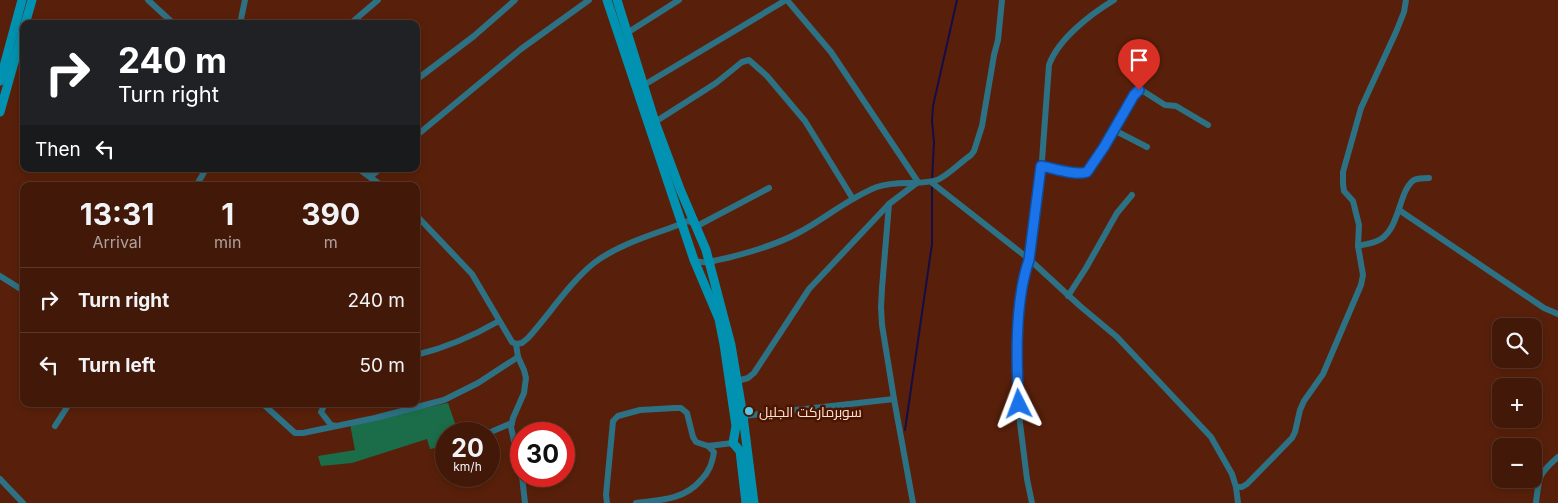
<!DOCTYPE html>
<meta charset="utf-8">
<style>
:root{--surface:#421808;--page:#4c2516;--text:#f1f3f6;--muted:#aea09c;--line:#5a3729}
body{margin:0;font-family:Inter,Cairo,sans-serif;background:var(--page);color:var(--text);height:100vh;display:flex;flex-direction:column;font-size:19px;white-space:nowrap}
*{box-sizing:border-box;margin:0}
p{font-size:16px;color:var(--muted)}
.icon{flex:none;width:28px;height:28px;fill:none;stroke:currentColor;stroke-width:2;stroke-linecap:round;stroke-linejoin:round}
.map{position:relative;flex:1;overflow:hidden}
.side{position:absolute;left:20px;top:182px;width:400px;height:225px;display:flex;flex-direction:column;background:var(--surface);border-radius:10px;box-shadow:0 2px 8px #0003,0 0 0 1px var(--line)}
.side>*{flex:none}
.hud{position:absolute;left:20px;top:20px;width:400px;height:152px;border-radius:10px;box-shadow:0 2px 8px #0003,0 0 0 1px var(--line);background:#202124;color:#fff;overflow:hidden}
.tools{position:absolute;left:1492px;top:318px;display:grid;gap:10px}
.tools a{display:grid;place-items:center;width:50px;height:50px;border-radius:10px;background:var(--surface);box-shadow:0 2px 8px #0003,0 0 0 1px var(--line);font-size:25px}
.speed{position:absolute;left:435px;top:422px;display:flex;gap:10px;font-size:25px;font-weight:700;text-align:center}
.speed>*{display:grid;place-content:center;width:65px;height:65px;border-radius:50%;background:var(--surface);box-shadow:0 2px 8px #0003,0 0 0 1px var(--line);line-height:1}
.speed small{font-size:12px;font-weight:400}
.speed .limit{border:8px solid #d22;background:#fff;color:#111}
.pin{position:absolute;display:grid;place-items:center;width:42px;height:42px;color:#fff;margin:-51px -21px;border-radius:50% 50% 50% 0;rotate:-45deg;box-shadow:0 0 5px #0007}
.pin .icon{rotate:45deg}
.me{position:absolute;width:55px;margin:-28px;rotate:357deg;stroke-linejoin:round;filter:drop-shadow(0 0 4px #0008)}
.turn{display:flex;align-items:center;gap:18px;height:105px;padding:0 15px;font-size:22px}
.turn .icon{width:65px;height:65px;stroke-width:2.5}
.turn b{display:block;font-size:35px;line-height:42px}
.then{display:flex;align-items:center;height:48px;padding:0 15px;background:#0003;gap:10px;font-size:19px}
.eta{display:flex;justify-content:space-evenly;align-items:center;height:85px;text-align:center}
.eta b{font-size:30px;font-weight:700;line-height:35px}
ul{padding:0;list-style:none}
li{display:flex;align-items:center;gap:15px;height:65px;padding:0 15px;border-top:1px solid var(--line)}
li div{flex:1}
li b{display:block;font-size:19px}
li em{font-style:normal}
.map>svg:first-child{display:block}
</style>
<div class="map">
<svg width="1558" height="503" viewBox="0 0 1558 503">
<rect width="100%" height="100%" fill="#58200a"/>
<path fill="#1b6c49" d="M 448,403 L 457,429 L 454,434 L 446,434 L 446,446 L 430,449 L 427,439 L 352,463 L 321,466 L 318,456 L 355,450 L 350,424 Z"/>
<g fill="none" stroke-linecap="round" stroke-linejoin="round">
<g stroke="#150d48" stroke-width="2">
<path d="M 932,180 L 934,142 L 932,121 L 933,106 L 957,0"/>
<path d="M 905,430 L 932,244 L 932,184"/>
</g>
<g stroke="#2d7184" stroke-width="6">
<path d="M 148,0 L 174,24"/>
<path d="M 240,24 L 245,0"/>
<path d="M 350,24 L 378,0"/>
<path d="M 627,33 L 679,0"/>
<path d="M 416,80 L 474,36 L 515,0"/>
<path d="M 644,85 L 786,0"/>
<path d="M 655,122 L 716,83 L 742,62 L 749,60 L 767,76 L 805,121 L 853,199"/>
<path d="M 1114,130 L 1147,147"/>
<path d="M 416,136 L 521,49 L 589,0"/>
<path d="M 1041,166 C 1053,168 1076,176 1087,172 L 1104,147 L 1134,95 L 1139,90 L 1143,91 L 1165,105 L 1176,106 L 1208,125"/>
<path d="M 359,169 L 382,186"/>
<path d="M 370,177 L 380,169"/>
<path d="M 931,182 L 1029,259 L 1080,306 L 1117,337 L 1211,437 L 1232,474 L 1236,487 L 1238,503"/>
<path d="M 196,186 L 206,169"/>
<path d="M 889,204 L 882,288 L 881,307 L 882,325 L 894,399 L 913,503"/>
<path d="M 1399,210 L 1544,308 L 1558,314"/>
<path d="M 416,215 L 472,274 L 512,342 L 516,344 L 522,343 L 528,338 C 548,316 571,281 594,263 C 619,244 652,235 681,224 L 688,221 L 696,224"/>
<path d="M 697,226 L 769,188"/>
<path d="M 1358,246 C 1366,244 1375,243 1381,239 C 1400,227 1399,190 1414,180 C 1418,178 1424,178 1429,178"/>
<path d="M 694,260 C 705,265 715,260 727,258 C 751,252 776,245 798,233 C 825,219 848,198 877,187 C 897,180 918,186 937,180 C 946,177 962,161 971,155 L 974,151 L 982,126 L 994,55 L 998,40 L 1002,0"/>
<path d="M 0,276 L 24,291"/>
<path d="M 1068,296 L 1086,268 L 1117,213 L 1132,195"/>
<path d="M 516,344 L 518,357 L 524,370 L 526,378 L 524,393 L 513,418 L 511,427 L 521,473"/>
<path d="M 416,355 C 445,348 473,336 499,321"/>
<path d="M 737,381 L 748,378 L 754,373 L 809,289 L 889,204 L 918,182 L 831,52 L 787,0"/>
<path d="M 263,404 L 295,433 L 303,433 L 375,418 L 444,400 L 478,383 L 518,357"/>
<path d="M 325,404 L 321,412 L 331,425 L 336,426"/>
<path d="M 743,416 L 894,399"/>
<path d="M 55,426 L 69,404"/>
<path d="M 486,434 L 512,423"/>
<path d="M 522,476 L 525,503"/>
<path d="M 0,479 L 23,503"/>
<path d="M 1236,487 L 1242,487 L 1247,484 L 1292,438 L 1295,432 L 1300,410 L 1304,401 L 1323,374 L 1361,285 L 1363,275 L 1358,246 L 1359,225 L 1353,201 L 1344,191 L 1343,184 L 1343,172 L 1361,108 L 1396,32 L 1404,12 L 1406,0"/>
<path d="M 607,503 L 606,495 L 613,421 L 618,416 L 640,410 L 675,408 L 681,408 L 687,413 L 693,437 L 696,442 L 708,446 L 733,443"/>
<path d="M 636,503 C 660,500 684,500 701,480 C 709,472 712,464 714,452 L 708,446"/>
<path d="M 1032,503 L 1027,479 L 1020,423 L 1018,385 L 1020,303 L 1024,274 L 1029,259 L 1041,174 L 1049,65 C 1058,39 1091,14 1114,0"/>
<path d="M 1536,503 C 1539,477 1538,474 1558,457"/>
</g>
<g stroke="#0092b0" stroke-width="9">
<path d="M 607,0 L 694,260 L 719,319 L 724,344 L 736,426 L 733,443 L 740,451 L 746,503"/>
<path d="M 617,0 L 655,122 L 680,189 L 706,250 L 731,345 L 743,416 L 754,503"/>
<path d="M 25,24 L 32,0"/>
<path d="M 0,81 L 22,0"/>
<path d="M 0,112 L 24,27"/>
</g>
</g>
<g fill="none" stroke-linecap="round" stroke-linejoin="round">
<g stroke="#114b97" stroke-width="12">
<path id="route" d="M 1019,404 C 1016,361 1015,300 1029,260 L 1041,166 C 1053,168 1076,176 1087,172 L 1104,147 L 1134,95 L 1139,90"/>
</g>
<use href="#route" stroke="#1a73e8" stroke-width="9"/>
</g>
<circle fill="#5bc7e7" stroke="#4c1500" stroke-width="2" cx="749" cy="411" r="5"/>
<g text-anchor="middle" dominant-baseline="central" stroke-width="5" stroke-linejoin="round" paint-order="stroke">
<g font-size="14" fill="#fee0d6" stroke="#4c1500" text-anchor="start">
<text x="759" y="411">سوبرماركت الجليل</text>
</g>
</g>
</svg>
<div class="tools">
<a><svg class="icon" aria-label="search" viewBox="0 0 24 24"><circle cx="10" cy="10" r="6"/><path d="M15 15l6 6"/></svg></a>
<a>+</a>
<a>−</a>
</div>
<div class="speed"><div>20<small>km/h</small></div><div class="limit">30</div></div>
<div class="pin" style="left:1139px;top:90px;background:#d93025"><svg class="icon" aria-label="arrive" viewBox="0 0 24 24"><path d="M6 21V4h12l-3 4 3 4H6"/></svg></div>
<svg class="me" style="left:1019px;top:404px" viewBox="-20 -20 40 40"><path d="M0-17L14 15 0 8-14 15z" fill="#1a73e8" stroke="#fff" stroke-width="4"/></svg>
<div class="hud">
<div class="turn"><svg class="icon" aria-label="right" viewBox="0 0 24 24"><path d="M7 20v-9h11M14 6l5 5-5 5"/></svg><div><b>240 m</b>Turn right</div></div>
<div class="then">Then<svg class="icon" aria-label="left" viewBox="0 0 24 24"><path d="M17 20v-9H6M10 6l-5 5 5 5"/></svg></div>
</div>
<section class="side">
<div class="eta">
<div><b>13:31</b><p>Arrival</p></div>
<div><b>1</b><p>min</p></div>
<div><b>390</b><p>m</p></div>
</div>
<ul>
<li><svg class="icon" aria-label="right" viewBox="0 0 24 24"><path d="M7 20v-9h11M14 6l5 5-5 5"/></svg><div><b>Turn right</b></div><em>240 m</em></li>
<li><svg class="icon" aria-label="left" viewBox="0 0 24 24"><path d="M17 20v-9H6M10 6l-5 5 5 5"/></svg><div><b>Turn left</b></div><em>50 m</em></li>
</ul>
</section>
</div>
